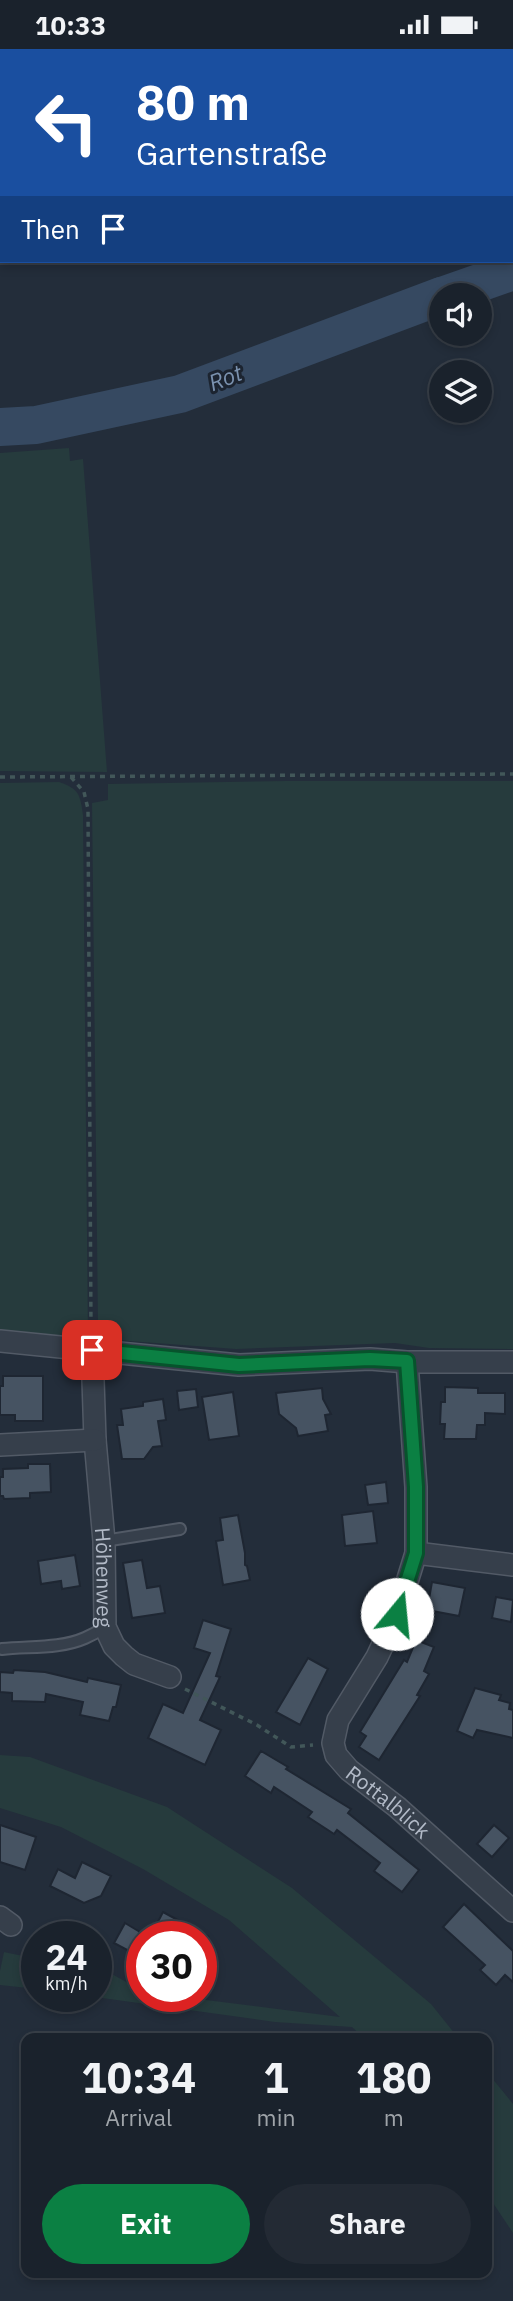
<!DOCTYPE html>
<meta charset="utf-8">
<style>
:root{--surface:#1a222c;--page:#232a34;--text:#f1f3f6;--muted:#9fa4a9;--line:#383f48;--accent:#0b8043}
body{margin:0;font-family:"IBM Plex Sans",sans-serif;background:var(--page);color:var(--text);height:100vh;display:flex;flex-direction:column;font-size:26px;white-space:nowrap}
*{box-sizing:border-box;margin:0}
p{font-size:23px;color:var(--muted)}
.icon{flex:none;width:38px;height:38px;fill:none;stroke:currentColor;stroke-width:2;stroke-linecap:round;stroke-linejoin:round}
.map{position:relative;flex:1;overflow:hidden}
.details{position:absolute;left:21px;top:1984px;width:471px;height:245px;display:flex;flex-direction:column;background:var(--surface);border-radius:14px;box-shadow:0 4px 10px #0003,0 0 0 2px var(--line)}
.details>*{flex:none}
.banner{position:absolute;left:0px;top:0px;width:514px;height:214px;box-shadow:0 4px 10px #0003,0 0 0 2px var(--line);background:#1a4fa0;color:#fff;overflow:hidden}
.controls{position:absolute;left:429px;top:234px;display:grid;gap:14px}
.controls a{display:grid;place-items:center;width:63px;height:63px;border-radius:50%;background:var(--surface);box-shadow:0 4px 10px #0003,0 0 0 2px var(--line);font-size:35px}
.speed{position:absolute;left:21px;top:1872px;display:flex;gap:14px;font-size:35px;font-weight:700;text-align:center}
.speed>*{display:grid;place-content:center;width:91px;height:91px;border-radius:50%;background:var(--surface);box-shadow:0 4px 10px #0003,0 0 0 2px var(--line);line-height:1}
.speed small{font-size:18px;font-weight:400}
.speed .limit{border:10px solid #d22;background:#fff;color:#111}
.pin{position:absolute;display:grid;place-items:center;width:60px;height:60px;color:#fff;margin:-30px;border-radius:14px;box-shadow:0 4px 10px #0006}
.me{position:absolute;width:77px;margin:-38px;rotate:17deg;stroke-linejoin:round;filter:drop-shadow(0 0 5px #0008)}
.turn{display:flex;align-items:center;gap:24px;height:147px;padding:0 21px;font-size:32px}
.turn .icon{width:91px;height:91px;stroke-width:2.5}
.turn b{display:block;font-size:49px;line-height:60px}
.then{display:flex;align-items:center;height:66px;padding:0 21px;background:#0003;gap:14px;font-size:26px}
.eta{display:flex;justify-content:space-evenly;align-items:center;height:119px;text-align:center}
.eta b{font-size:42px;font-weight:700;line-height:49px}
.button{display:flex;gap:14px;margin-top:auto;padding:14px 21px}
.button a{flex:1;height:80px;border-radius:42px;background:var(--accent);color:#fff;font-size:28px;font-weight:700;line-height:80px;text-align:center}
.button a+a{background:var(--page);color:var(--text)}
.status{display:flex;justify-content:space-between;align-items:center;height:49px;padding:0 35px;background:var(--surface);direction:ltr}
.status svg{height:19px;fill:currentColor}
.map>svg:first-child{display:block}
</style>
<div class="status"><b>10:33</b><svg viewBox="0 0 49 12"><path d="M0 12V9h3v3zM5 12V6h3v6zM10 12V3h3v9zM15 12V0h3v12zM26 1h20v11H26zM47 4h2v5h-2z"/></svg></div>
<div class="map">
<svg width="513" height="2252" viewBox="0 0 513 2252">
<rect width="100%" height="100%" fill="#232d3a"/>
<g fill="#263b3d">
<path d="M 318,0 L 513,0 L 513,34 L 513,2 L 319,2 Z"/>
<path d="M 69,399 L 70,412 L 83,410 L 107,723 L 0,722 L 0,404 Z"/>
<path d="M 287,732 L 513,732 L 513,1300 L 429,1299 L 395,1294 L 236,1300 L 102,1290 L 98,1277 L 92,754 L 108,751 L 108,735 Z"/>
<path d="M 59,733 C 79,740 80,745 83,766 L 88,1289 L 0,1281 L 0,734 Z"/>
<path d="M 0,1706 L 30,1708 L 167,1758 L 292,1839 L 431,1955 L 459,1990 L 365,1990 L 352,1978 L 275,1973 L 95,1948 L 96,1922 L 112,1925 L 142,1942 L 142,1948 L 182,1948 L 340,1968 L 229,1871 L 143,1820 L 61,1778 L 0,1759 Z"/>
<path d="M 4,1903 L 37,1910 L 37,1940 L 0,1936 L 0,1922 Z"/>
<path d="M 487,2023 L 513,2055 L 513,2184 L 487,2145 Z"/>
</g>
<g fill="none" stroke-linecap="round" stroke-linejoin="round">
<g stroke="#364961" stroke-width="38">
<path d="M 442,247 L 513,222"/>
<path d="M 0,378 L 36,376 L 180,345 L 441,247"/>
</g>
</g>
<g fill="#465362" stroke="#1e2632" stroke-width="2">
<path d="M 3,1327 L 43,1327 L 43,1372 L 15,1372 L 15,1366 L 0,1366 L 0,1337 L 3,1337 Z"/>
<path d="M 445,1338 L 478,1339 L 478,1344 L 505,1344 L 505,1365 L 485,1364 L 485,1376 L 477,1376 L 476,1390 L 444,1390 L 445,1375 L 440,1375 L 441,1353 L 445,1353 Z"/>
<path d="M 322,1339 L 323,1350 L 331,1365 L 325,1366 L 328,1382 L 298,1387 L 296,1379 L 279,1365 L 276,1344 Z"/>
<path d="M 196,1340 L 198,1358 L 179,1361 L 177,1342 Z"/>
<path d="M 233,1343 L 239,1387 L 209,1391 L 202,1348 Z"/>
<path d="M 163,1350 L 166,1371 L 158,1372 L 162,1397 L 153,1398 L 144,1410 L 122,1410 L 117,1376 L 123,1376 L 121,1360 L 143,1357 L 143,1353 Z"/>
<path d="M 28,1415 L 50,1415 L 51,1443 L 30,1444 L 30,1449 L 4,1450 L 3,1447 L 0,1447 L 0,1428 L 3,1428 L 3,1420 L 28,1419 Z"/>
<path d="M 386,1433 L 388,1454 L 368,1456 L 365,1436 Z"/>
<path d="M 373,1462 L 377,1494 L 345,1497 L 342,1466 Z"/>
<path d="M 238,1466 L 245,1504 L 245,1516 L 247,1517 L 250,1531 L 223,1536 L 216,1492 L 223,1491 L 220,1469 Z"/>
<path d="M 75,1506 L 80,1537 L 62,1540 L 61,1532 L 41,1535 L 38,1512 Z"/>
<path d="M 142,1511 L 147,1539 L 160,1537 L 165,1564 L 132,1569 L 123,1514 Z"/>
<path d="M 432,1533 L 465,1539 L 459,1567 L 427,1561 Z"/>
<path d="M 496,1548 L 513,1551 L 511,1573 L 492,1569 Z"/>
<path d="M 203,1571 L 231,1580 L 216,1627 L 220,1628 L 200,1671 L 221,1681 L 205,1716 L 148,1689 L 163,1655 L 183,1664 L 210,1604 L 194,1599 Z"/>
<path d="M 416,1591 L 434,1598 L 424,1622 L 429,1625 L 417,1646 L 420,1647 L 379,1711 L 359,1698 L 366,1687 L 360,1683 L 404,1611 L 407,1613 Z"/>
<path d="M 308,1609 L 328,1620 L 300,1676 L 276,1663 Z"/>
<path d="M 14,1621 L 45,1623 L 87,1633 L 88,1629 L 121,1636 L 116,1658 L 113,1658 L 109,1672 L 80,1666 L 83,1653 L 46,1645 L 45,1653 L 12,1652 L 12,1644 L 0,1643 L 0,1623 L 13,1624 Z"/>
<path d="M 475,1639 L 501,1646 L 499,1651 L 510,1654 L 509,1660 L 513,1661 L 513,1689 L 477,1681 L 473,1689 L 457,1682 Z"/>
<path d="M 261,1702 L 288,1718 L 286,1720 L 351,1760 L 348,1764 L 419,1821 L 402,1843 L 374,1822 L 380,1814 L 337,1781 L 334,1785 L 308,1768 L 312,1763 L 274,1738 L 271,1744 L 245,1727 Z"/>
<path d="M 0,1776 L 36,1788 L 25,1821 L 0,1813 Z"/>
<path d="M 494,1776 L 509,1789 L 492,1808 L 477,1795 Z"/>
<path d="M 82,1813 L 111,1827 L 101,1847 L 84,1854 L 50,1837 L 58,1820 L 75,1829 Z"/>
<path d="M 464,1855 L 513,1902 L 513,1933 L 505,1926 L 496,1936 L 480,1921 L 485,1916 L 443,1878 Z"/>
<path d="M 163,1863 L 209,1888 L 150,1888 Z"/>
<path d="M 125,1874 L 140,1883 L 129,1902 L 114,1894 Z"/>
</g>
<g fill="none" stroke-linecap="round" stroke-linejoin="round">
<g stroke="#525a66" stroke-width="14">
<g id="service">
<path d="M 104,1492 L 180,1480"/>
<path d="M 2,1600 C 29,1597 60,1600 85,1589 C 92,1586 99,1582 105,1578"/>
</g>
</g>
<g stroke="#525a66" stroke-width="24">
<g id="minor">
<path d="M 0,1292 L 239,1316 L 370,1310 L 407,1313 L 513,1313"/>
<path id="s1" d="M 92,1301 L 95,1391 L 104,1492 L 105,1578 L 114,1597 L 124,1607 L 134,1615 L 170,1628"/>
<path id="s2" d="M 407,1313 L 416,1438 L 416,1504 L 397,1565 L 377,1608 L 338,1671 L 333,1694 L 336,1706 L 349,1721 L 397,1758 L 513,1862"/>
<path d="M 0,1396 L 95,1391"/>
<path d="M 416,1504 L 513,1516"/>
<path d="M 0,1868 L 11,1876"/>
</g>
</g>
<g stroke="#425759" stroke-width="3.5" stroke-dasharray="5 5" stroke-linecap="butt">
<path d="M 0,728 L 513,725"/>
<path d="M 71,728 L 84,743 L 88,760 L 91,1281"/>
<path d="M 185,1640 L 257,1676 L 291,1698 L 313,1696"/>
</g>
<use href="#service" stroke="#363f4b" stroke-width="10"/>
<use href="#minor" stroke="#363f4b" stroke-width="21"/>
</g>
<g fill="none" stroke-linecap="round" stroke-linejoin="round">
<g stroke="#07532c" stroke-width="18">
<path id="route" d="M 92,1301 L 239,1316 L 370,1310 L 407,1312 L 416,1438 L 416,1504 L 397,1565"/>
</g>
<use href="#route" stroke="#0b8043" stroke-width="12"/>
</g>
<g text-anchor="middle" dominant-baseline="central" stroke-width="6" stroke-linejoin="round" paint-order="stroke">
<g font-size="21" fill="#b2bac7" stroke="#1c2430">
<text stroke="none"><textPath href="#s1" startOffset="228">Höhenweg</textPath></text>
<text stroke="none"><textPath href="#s2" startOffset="483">Rottalblick</textPath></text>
</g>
<g font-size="23" font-style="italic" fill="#7a91ae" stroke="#1c2430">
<text transform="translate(225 328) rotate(-21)">Rot</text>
</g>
</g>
</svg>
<div class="controls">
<a><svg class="icon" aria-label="sound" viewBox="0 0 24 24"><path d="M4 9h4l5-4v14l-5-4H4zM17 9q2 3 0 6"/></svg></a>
<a><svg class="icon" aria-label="layers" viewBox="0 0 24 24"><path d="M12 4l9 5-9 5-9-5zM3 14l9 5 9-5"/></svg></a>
</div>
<div class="speed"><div>24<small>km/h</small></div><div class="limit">30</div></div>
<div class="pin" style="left:92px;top:1301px;background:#d93025"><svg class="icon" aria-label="arrive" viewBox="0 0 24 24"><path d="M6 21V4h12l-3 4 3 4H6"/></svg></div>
<svg class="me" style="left:397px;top:1565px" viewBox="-20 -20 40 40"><circle r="19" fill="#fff"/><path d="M0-13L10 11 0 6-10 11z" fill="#0b8043"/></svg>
<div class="banner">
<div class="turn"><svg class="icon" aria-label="left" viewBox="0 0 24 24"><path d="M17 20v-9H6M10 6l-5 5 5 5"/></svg><div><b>80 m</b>Gartenstraße</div></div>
<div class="then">Then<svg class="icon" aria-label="arrive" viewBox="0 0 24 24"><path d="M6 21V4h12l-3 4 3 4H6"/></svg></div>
</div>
<section class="details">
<div class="eta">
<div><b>10:34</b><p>Arrival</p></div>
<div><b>1</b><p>min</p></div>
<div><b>180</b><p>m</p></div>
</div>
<div class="button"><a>Exit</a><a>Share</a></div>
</section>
</div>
